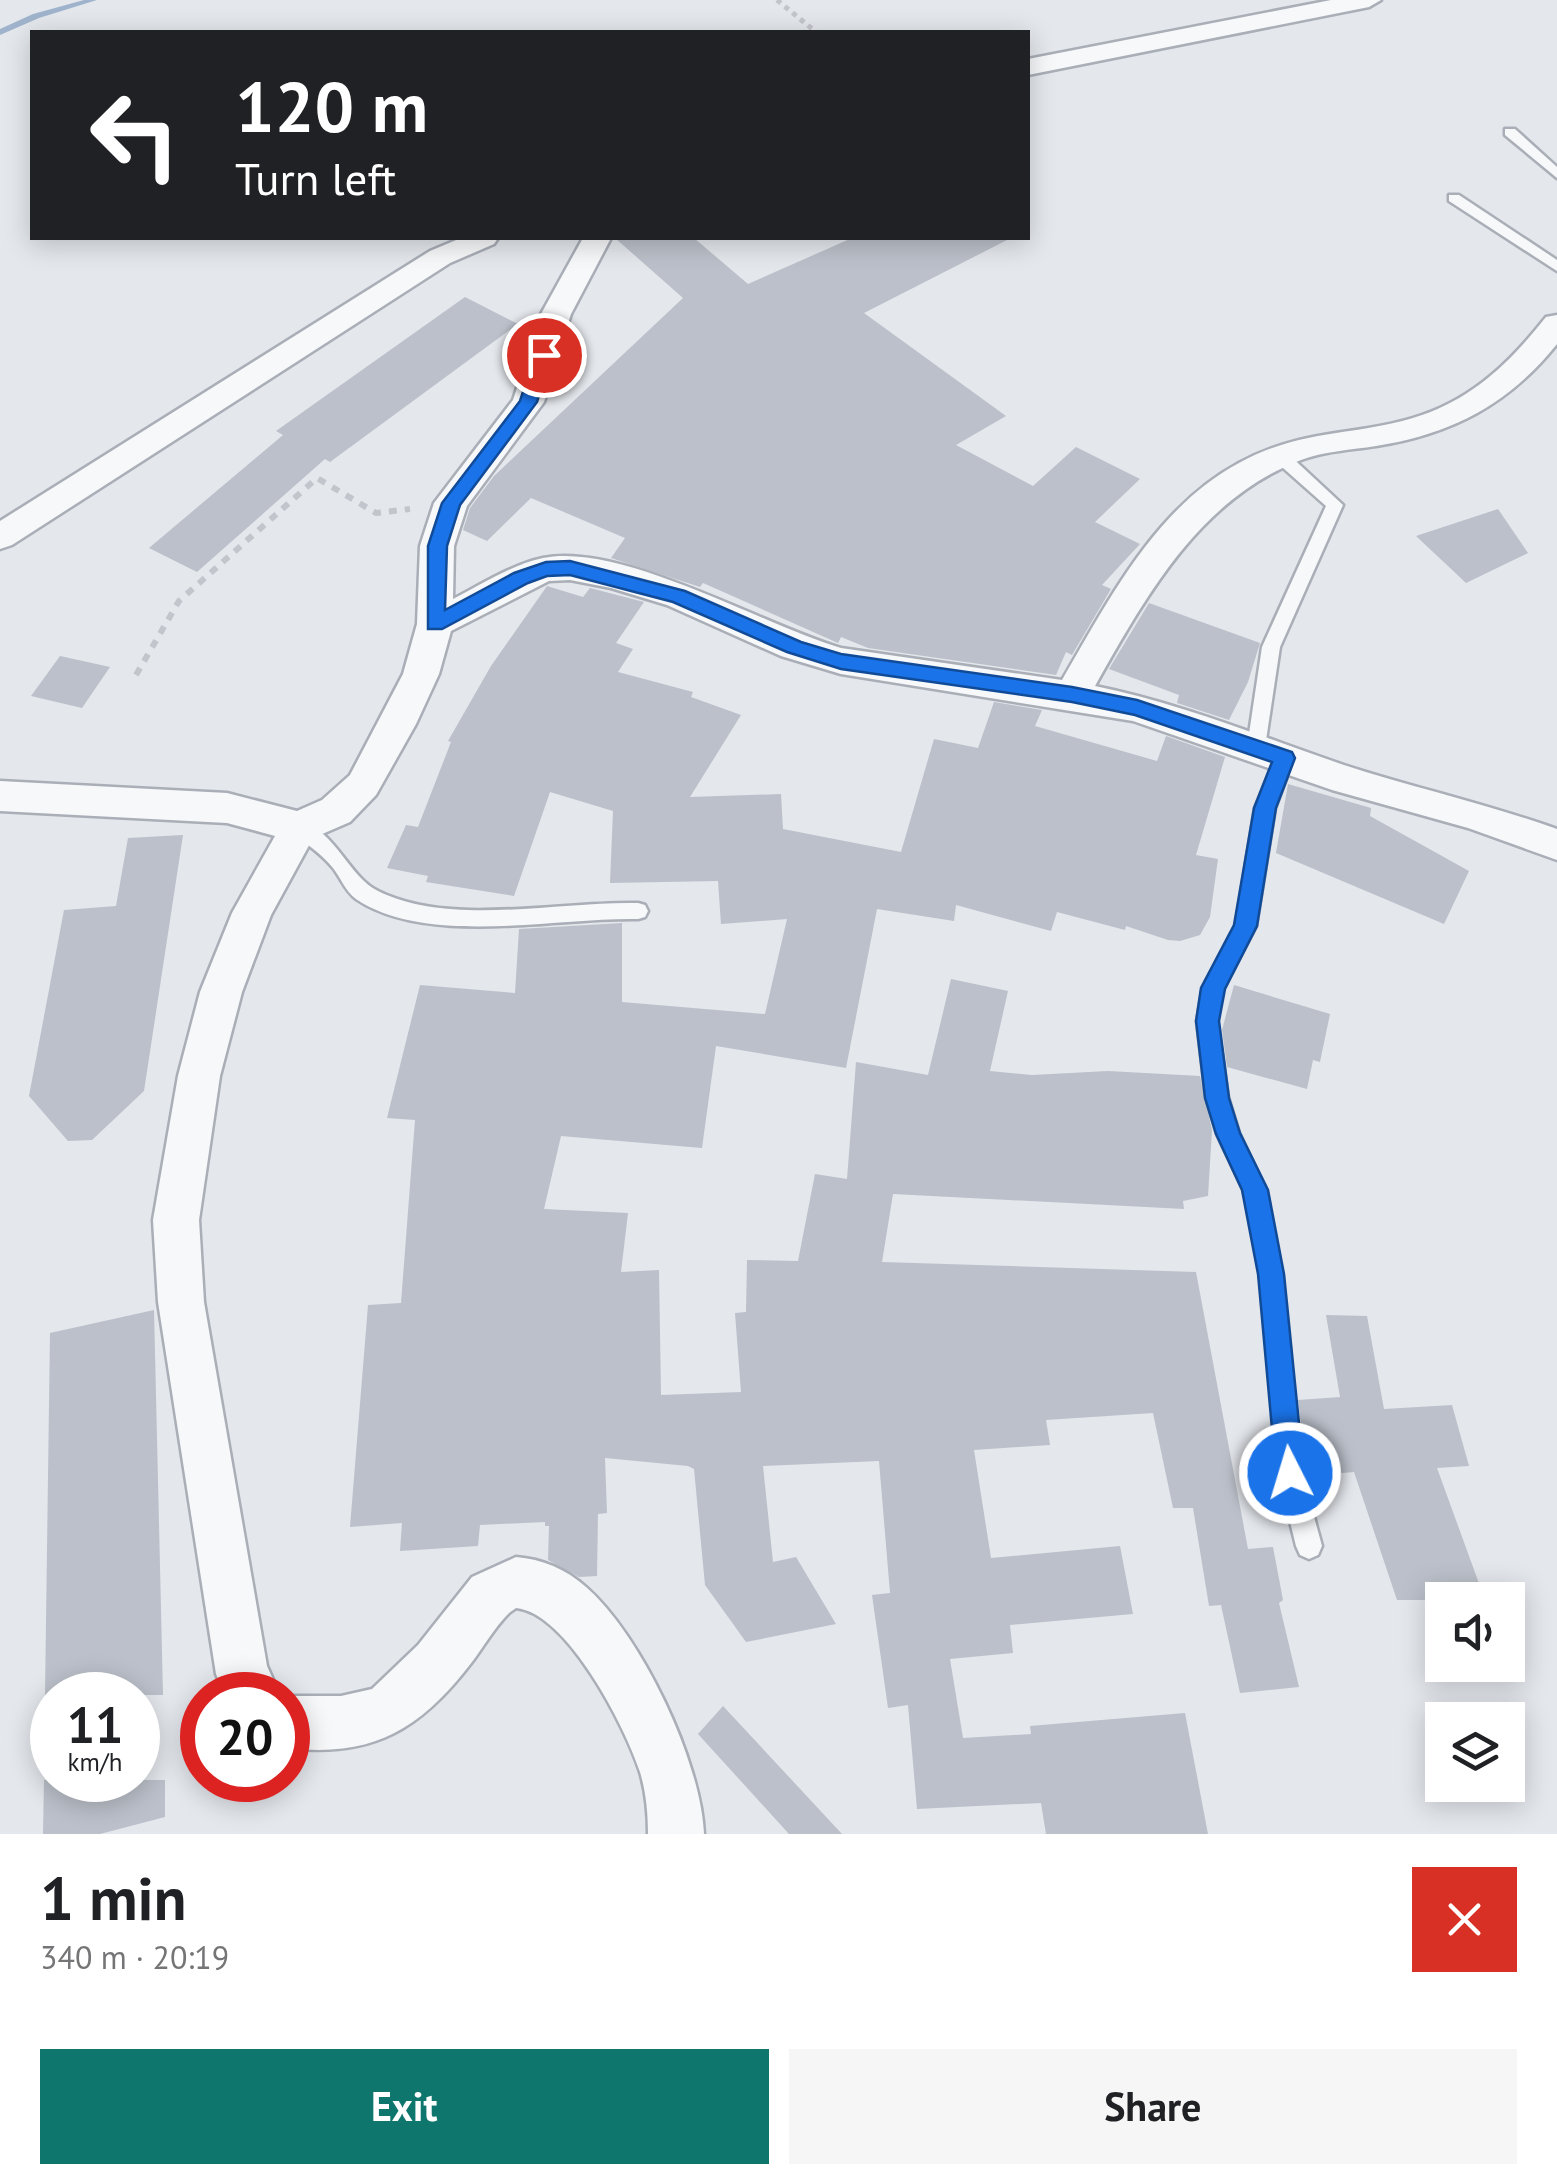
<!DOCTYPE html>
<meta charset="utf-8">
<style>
:root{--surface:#fff;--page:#f6f6f6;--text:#202124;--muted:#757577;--accent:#0f766e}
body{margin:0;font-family:"PT Sans",sans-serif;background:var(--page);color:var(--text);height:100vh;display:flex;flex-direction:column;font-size:38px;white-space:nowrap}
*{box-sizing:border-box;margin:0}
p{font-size:32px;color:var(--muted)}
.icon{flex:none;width:55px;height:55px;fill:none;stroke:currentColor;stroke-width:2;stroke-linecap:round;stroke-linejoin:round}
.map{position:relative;height:1834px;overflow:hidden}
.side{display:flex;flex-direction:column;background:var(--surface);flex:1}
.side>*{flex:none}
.top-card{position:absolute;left:30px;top:30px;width:1000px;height:210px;border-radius:0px;box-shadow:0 5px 25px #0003;background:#202124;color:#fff;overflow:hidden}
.tools{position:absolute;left:1425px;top:1582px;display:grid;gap:20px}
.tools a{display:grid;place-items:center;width:100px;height:100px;border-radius:0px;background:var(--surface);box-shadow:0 5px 25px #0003;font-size:50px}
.speed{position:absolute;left:30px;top:1672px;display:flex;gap:20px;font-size:50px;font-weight:700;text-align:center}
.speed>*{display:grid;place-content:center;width:130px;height:130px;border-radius:50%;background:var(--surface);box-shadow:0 5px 25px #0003;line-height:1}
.speed small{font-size:25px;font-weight:400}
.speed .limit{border:15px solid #d22;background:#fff;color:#111}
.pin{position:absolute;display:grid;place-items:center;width:85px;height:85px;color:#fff;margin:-42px;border:5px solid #fff;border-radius:50%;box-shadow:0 2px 10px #0007}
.me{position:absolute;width:110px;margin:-55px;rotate:355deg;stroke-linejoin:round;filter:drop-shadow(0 0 8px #0008)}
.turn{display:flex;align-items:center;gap:35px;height:210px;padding:0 40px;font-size:45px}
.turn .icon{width:130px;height:130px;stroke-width:2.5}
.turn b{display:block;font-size:70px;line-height:85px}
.round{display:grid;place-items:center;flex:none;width:105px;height:105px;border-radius:0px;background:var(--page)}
.overview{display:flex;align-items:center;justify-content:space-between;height:170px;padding:0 40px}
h1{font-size:60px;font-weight:600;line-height:75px}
.button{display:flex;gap:20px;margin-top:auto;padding:20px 40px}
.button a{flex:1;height:115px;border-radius:0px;background:var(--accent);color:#fff;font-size:40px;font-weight:600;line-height:115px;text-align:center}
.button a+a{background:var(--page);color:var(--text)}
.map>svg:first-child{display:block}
</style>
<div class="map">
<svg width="1557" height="1834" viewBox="0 0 1557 1834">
<rect width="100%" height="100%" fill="#e4e7ec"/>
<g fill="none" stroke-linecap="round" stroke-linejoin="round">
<path fill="#9fb4cc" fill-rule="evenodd" d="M 84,0 L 97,0 L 39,18 L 0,35 L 0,29 L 33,14 Z"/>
</g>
<g fill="#bbc0ca">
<path d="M 615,238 L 694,238 L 748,284 L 852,238 L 1011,238 L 864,313 L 1006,416 L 956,445 L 1033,486 L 1076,447 L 1140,479 L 1095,522 L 1140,544 L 1102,585 L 1111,589 L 1072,655 L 1066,652 L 1056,675 L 868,648 L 841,637 L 838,643 L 703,583 L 700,587 L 611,558 L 625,538 L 531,498 L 487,541 L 463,530 L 470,508 L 494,476 L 683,298 Z"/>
<path d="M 465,297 L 518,324 L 330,462 L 325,459 L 197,572 L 149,548 L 283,435 L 276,431 Z"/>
<path d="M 1498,509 L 1528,553 L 1466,583 L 1416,536 Z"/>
<path d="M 547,586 L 583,597 L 590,588 L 644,602 L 616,643 L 633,649 L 618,672 L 693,692 L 691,697 L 741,715 L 690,797 L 781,794 L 783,829 L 901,852 L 934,739 L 978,748 L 994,702 L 1042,710 L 1035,726 L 1157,761 L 1166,736 L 1225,757 L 1196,855 L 1218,859 L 1210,917 L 1200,935 L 1180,941 L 1168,940 L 1126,926 L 1125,930 L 1057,912 L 1051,931 L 956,905 L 954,921 L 877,909 L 846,1068 L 716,1046 L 702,1148 L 561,1136 L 544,1209 L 628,1213 L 621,1272 L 659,1270 L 661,1395 L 741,1392 L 735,1313 L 746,1312 L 747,1260 L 798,1261 L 815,1174 L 847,1179 L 856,1062 L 928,1075 L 951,979 L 1008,991 L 990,1071 L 1032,1075 L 1108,1071 L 1200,1076 L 1212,1130 L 1208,1196 L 1183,1201 L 1184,1209 L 893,1194 L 882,1262 L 1196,1272 L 1248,1549 L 1273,1547 L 1283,1600 L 1279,1603 L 1299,1687 L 1240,1693 L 1221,1605 L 1209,1606 L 1193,1508 L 1173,1508 L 1153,1413 L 1046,1420 L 1050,1445 L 974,1450 L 991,1558 L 1120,1546 L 1133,1614 L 1010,1625 L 1013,1653 L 950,1659 L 963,1738 L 1031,1734 L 1030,1726 L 1185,1713 L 1208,1834 L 1046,1834 L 1041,1803 L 917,1809 L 908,1705 L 888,1708 L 872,1595 L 890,1593 L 879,1461 L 763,1466 L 773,1562 L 796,1557 L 836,1624 L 746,1642 L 705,1585 L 694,1469 L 688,1466 L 605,1458 L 607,1513 L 598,1514 L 597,1576 L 579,1577 L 548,1560 L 549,1526 L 545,1526 L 545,1522 L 480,1525 L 478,1546 L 400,1551 L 402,1523 L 350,1527 L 368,1305 L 401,1303 L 415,1120 L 387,1118 L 420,985 L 515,993 L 519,929 L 622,923 L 622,1002 L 765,1014 L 787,919 L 721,924 L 718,881 L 610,883 L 613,811 L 550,792 L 514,896 L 426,882 L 428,876 L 387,868 L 406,825 L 418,827 L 451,742 L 448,741 L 491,666 Z"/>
<path d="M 1149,603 L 1260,643 L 1248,682 L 1229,720 L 1177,703 L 1179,695 L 1109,669 Z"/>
<path d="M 60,656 L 110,667 L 82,708 L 31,696 Z"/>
<path d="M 1288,784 L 1371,808 L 1370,816 L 1469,871 L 1444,924 L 1276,853 Z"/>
<path d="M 183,835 L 144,1091 L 92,1140 L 68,1141 L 29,1096 L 64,910 L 116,906 L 128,838 Z"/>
<path d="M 1234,985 L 1330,1014 L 1320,1062 L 1313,1060 L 1307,1089 L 1227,1067 L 1222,1030 Z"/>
<path d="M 154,1310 L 163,1695 L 45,1695 L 50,1333 Z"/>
<path d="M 1326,1315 L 1367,1316 L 1384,1409 L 1452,1405 L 1469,1466 L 1437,1468 L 1485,1600 L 1397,1600 L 1354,1472 L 1307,1476 L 1298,1400 L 1340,1397 Z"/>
<path d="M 723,1706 L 842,1834 L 789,1834 L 698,1734 Z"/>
<path d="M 44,1780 L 165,1780 L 165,1817 L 100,1834 L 43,1834 Z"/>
</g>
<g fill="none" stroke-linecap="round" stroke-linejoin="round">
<g stroke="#a9aeb7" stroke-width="5">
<g id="lane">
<path d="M 1505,129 L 1515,129 L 1557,167 L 1557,178 L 1505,135 Z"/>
<path d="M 1449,195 L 1459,195 L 1557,260 L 1557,271 L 1449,201 Z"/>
<path d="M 1280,451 L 1286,452 L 1343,505 L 1280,647 L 1265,747 L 1256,754 L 1247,747 L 1262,647 L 1326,506 L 1274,460 L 1274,452 Z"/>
<path d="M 1285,751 L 1294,758 L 1275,808 L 1256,926 L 1223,989 L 1217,1021 L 1228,1097 L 1239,1133 L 1266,1190 L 1282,1274 L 1302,1473 L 1322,1546 L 1318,1555 L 1309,1559 L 1300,1555 L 1296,1546 L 1278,1473 L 1260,1274 L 1244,1191 L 1217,1134 L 1206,1097 L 1197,1021 L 1203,988 L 1236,925 L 1255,808 L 1276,758 Z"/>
<path d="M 299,819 C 337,833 349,877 378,891 C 450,927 558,901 638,903 L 645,905 L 648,911 L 645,917 L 638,919 C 556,917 427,947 356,899 C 345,891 341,878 333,868 C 322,854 306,844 292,832 L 289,827 Z"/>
</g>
</g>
<g stroke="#a9aeb7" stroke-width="5">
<g id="street">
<path d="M 1331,0 L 1381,0 L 1369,7 L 1028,75 L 1028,59 Z"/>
<path d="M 461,238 L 498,238 L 494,244 L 450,263 L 12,545 L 0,549 L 0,521 L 430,251 Z"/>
<path d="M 583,238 L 611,238 L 571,314 L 544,402 L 467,506 L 454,546 L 453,599 C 482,584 511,565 543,558 C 621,542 763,625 841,648 L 1062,680 C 1108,601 1155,508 1239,463 C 1305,427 1358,437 1422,415 C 1475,397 1512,360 1546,317 L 1557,315 L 1557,344 C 1509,404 1452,434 1376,446 C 1351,450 1325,451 1301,460 C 1199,499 1146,596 1095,686 C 1180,703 1262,737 1344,765 C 1415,788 1487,804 1557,829 L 1557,860 L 1468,828 L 1332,790 L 1133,721 L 841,674 L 781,656 L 667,605 L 611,588 L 570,580 L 549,581 L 451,631 L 439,674 L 416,724 L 376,795 L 350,822 L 313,838 L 271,915 L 242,992 L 220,1076 L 199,1220 L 204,1302 L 267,1666 L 280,1695 L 225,1695 L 216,1674 L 158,1302 L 153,1220 L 178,1076 L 200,992 L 232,913 L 275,836 L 227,823 L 0,811 L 0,781 L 227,793 L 297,811 L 322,800 L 350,775 L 403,674 L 417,624 L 420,546 L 434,503 L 513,400 L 541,314 Z"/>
<path d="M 516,1557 C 542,1559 566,1569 586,1587 C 641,1635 701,1761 704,1834 L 648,1834 C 648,1813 646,1792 640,1772 C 625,1726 567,1613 516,1608 L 509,1613 C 494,1628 484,1646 472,1662 C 421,1729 373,1758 288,1748 L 288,1696 L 341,1696 L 372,1689 L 418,1645 L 472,1577 Z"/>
</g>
</g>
<path stroke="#c2c5cb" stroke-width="5" stroke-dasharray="5 5" stroke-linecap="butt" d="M 777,0 L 816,32"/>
<path stroke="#c2c5cb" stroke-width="6" stroke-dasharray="8 8" stroke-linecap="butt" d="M 136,675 L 179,601 L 317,478 L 376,513 L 410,509"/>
<use href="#lane" fill="#f7f8fa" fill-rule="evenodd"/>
<use href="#street" fill="#f7f8fa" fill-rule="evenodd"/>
</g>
<path fill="#1a73e8" stroke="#114b97" stroke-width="2.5" d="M 544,350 L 552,355 L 537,402 L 460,505 L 447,546 L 445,610 L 514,573 L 546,562 L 570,561 L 685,591 L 801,642 L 841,654 L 1072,687 L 1137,700 L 1292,752 L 1295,758 L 1276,808 L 1257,926 L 1225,989 L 1219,1021 L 1229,1098 L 1240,1133 L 1268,1190 L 1284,1274 L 1304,1473 L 1300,1483 L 1290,1487 L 1280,1483 L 1276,1473 L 1258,1274 L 1242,1190 L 1216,1134 L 1205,1098 L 1196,1021 L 1201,988 L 1234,925 L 1254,808 L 1272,762 L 1135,715 L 1072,702 L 841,669 L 787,652 L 673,602 L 570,575 L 547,576 L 528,583 L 442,629 L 428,629 L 428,546 L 442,503 L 520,401 L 535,355 Z"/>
</svg>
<div class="tools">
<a><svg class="icon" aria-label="sound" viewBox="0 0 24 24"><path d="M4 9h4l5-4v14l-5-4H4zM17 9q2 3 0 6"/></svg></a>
<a><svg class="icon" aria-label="layers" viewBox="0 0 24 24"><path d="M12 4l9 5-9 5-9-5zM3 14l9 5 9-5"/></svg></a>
</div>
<div class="speed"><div>11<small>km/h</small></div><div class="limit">20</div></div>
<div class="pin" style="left:544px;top:355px;background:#d93025"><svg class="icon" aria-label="arrive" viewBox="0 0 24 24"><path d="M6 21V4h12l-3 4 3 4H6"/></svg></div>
<svg class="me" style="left:1290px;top:1473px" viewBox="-20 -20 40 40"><circle r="17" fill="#1a73e8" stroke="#fff" stroke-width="3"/><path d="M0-11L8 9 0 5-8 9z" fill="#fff"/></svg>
<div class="top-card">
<div class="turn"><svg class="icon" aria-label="left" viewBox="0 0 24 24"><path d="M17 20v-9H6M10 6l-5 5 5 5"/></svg><div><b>120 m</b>Turn left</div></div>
</div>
</div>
<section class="side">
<div class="overview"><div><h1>1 min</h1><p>340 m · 20:19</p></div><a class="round" style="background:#d93025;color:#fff"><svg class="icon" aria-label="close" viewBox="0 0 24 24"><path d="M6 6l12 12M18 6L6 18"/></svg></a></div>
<div class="button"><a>Exit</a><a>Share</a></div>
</section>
